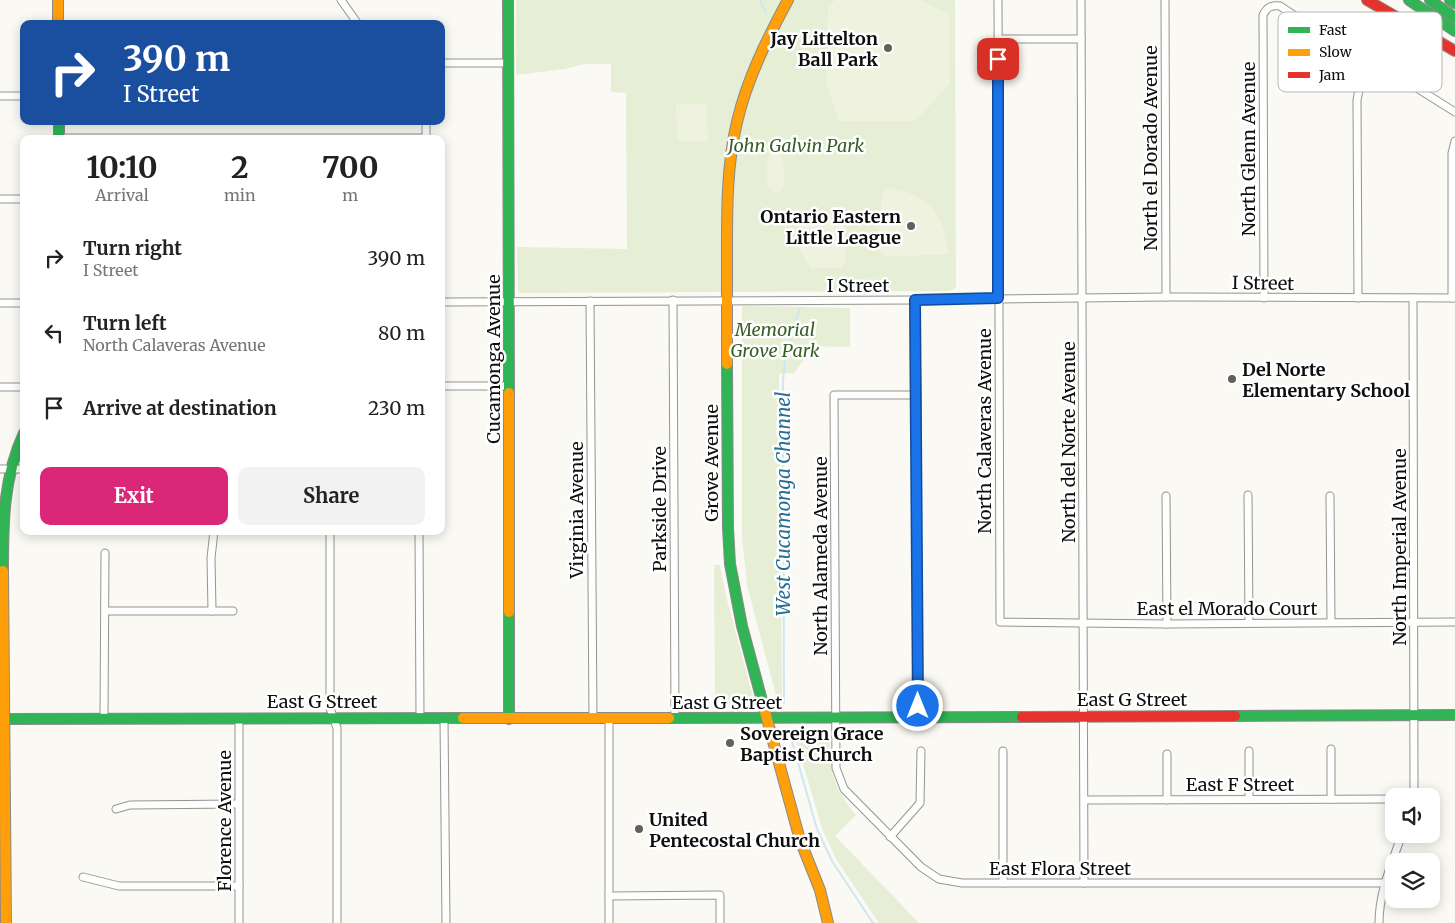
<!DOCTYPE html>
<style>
:root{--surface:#fff;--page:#f2f2f2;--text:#222;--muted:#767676;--accent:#db2777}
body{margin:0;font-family:Merriweather,serif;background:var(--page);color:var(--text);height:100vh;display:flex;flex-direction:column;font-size:19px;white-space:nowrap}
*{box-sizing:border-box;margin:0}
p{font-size:16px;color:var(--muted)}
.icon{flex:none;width:28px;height:28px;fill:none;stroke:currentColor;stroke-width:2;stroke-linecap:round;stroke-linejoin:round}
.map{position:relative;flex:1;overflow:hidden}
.sheet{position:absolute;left:20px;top:135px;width:425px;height:400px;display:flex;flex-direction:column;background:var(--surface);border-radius:10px;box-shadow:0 2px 12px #0003}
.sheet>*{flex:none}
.hud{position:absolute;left:20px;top:20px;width:425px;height:105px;border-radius:10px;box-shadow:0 2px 12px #0003;background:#1a4fa0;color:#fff;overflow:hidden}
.tools{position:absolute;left:1385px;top:788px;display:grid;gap:10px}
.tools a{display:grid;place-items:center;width:55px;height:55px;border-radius:10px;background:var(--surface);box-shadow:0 2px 12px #0003;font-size:25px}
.pin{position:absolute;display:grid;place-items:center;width:42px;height:42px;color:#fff;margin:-21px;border-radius:10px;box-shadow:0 2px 8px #0006}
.me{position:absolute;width:55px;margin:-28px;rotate:0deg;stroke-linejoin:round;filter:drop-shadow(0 0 4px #0008)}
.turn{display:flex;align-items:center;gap:18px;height:105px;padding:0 20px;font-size:22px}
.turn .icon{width:65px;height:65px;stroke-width:2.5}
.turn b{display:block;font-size:35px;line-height:42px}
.eta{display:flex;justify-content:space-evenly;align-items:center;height:85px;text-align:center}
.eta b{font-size:30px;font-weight:700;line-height:35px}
.action{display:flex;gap:10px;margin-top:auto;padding:10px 20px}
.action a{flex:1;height:58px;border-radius:10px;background:var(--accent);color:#fff;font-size:20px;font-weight:700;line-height:58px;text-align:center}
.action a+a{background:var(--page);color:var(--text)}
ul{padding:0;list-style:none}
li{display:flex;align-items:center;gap:15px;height:75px;padding:0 20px}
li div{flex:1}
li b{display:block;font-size:19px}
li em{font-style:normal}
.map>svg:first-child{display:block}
</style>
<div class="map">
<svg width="1455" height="923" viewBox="0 0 1455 923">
<rect width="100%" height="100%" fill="#faf9f3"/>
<g fill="#e6eed5">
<path d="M 516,0 L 955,0 L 956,288 L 949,291 L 520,293 L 518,291 L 517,247 L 627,249 L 626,93 L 611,92 L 611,64 L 584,64 L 565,69 L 516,75 Z"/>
<path d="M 742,306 L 850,308 L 850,347 L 814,346 L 794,373 L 779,374 L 782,703 L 778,703 L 747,585 L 742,536 Z"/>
<path d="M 714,565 L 720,565 L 727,600 L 754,701 L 750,707 L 715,706 Z"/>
<path d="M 793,730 L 829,732 C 831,771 830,784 856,815 L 835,836 L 919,923 L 879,923 L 836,859 L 822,828 Z"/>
</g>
<g fill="#eef2df">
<path d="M 835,0 L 920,0 L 949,14 L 950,84 L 915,121 L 839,122 L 826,82 L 828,6 Z"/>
<path d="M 676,104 L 707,104 L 708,142 L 677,141 Z"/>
<path d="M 775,150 L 780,151 C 784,158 786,181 783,188 C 781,191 780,191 777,193 C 762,189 766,164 770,152 Z"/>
<path d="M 888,187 C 931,196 943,212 949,254 L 885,257 L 878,249 L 882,193 Z"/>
<path d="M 825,214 L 845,217 L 845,262 L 841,268 L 811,268 L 792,240 L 801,220 Z"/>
</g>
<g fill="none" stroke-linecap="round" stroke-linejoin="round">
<g stroke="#cde8f1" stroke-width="2">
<path d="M 760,0 L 766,12"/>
<path d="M 784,703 L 783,381 L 786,350 L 800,308"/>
<path d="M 789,731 L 817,829 L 832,861 L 873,923"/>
</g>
<g stroke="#949491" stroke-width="9">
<g id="street">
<path d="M 341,0 L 358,24"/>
<path d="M 998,0 L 1000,622 L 1167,624 L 1455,622"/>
<path d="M 1081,0 L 1084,883"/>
<path d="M 1165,0 L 1166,297"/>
<path d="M 998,39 L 1081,39"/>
<path d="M 441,63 L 508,63"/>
<path d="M 0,96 L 24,96"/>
<path d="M 426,121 L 426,139"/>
<path d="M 59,138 L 426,138"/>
<path d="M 0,199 L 24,199"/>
<path d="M 1264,298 L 1263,15 C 1267,7 1271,5 1280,6 L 1354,55 L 1412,85 L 1455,112"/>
<path d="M 1358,298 L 1357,100 L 1359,90 L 1371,65"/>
<path d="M 1413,298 L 1414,796"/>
<path d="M 1452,298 L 1452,153 L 1455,141"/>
<path d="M 673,300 L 675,718"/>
<path d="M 915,300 L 917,395 L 918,716"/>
<path d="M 590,301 L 593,718"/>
<path d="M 441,302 L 915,300 L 1166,297 L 1455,298"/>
<path d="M 0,303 L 24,303"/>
<path d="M 441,386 L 509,386"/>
<path d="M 0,387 L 24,387"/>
<path d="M 917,395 L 834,395 L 836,768 L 844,789 L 921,867 L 939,879 L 962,883 L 1385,883"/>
<path d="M 0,469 L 24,469"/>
<path d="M 1248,495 L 1249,623"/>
<path d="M 1166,496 L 1167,624"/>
<path d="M 1330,496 L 1331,622"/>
<path d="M 330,531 L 330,708 L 337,728 L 337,923"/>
<path d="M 419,531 L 420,717"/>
<path d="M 105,611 L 233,611"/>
<path d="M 212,611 L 211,558 L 214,531"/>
<path d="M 104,718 L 105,553"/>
<path d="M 239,718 L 239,923"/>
<path d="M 444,718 L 446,923"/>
<path d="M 1331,749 L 1331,799"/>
<path d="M 1249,751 L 1249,799"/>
<path d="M 1167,754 L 1167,800"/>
<path d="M 1085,800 L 1394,799"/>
<path d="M 116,809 L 130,805 L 238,804"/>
<path d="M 890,837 L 920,803 L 921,751"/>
<path d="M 83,877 L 119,886 L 239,886"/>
<path d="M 1003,883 L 1003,751"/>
<path d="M 609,896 L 720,895 L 720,923"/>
<path d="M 609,923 L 609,718"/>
<path d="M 1379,923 C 1379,892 1392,863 1402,834"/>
</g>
</g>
<g stroke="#8b8a88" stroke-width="12">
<g id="fast">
<path d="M 508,0 L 509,393"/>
<path d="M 1409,0 L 1455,31"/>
<path d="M 1430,0 L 1455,18"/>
<path d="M 1450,0 L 1455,3"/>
<path d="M 59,121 L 59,139"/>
<path d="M 727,364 L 728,528 L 730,564 L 742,626 L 764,708"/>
<path d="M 3,571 C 3,523 3,478 24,433"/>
<path d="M 509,612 L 509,719"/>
<path d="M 1235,716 L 1455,715"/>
<path d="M 669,718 L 1022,717"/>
<path d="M 0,719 L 463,718"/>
</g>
</g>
<g stroke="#8b8a88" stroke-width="12">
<g id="slow">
<path d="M 58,0 L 58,24"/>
<path d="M 727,364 C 727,326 727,288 727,250 C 727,207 727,164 737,122 C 747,79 767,39 788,0"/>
<path d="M 509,393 L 509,612"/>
<path d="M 3,571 L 6,923"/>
<path d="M 764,708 L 800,840 L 820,890 L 828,923"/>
<path d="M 463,718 L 669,718"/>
</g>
</g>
<g stroke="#8b8a88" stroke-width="12">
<g id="jam">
<path d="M 1367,0 L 1455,51"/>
<path d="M 1022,717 L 1235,716"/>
</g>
</g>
<use href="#street" stroke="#fefefd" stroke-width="7"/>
<use href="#fast" stroke="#30b455" stroke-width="10"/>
<use href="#slow" stroke="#ff9f0a" stroke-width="10"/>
<use href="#jam" stroke="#e5322d" stroke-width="10"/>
</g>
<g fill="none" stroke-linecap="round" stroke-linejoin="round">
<g stroke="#114b97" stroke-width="12">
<path id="route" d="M 918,706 L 915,300 L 998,298 L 998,59"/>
</g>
<use href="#route" stroke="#1a73e8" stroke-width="9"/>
</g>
<g fill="#61605e" stroke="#fff" stroke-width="2">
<circle cx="888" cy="48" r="5"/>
<circle cx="911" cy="226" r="5"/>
<circle cx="1232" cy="379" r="5"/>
<circle cx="730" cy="743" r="5"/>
<circle cx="639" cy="829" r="5"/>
</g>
<g text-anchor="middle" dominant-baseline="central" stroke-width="5" stroke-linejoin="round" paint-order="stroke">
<g font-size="18" font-weight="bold" fill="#0e0e0e" stroke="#fff" text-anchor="start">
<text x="878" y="38" text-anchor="end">Jay Littelton<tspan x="878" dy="21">Ball Park</tspan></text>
<text x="901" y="216" text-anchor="end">Ontario Eastern<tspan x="901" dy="21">Little League</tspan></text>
<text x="1242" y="369">Del Norte<tspan x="1242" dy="21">Elementary School</tspan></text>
<text x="740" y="733">Sovereign Grace<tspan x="740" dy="21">Baptist Church</tspan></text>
<text x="649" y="819">United<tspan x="649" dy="21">Pentecostal Church</tspan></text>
</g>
<g font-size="18" font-style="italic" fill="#375f25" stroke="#fff">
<text x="796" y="145">John Galvin Park</text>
<text x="775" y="329">Memorial<tspan x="775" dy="21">Grove Park</tspan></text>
</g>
<g font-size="18" fill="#0e0e0e" stroke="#fff">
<text transform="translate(1150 148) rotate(-90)">North el Dorado Avenue</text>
<text transform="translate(1248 149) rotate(-90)">North Glenn Avenue</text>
<text transform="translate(1263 283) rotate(1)">I Street</text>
<text x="858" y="285">I Street</text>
<text transform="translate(493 359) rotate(-90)">Cucamonga Avenue</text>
<text transform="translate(984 431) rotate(-90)">North Calaveras Avenue</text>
<text transform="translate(1068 442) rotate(-90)">North del Norte Avenue</text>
<text transform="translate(711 463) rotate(-90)">Grove Avenue</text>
<text transform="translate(659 509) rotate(-90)">Parkside Drive</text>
<text transform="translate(576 510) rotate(-90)">Virginia Avenue</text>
<text transform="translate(1399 547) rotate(-90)">North Imperial Avenue</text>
<text transform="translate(820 556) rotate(-90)">North Alameda Avenue</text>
<text x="1227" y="608">East el Morado Court</text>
<text x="1132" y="699">East G Street</text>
<text x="322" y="701">East G Street</text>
<text x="727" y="702">East G Street</text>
<text x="1240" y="784">East F Street</text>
<text transform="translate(224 821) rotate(-90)">Florence Avenue</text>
<text x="1060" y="868">East Flora Street</text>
</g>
<g font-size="19" font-style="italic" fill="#246e93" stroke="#fff">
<text transform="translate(783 504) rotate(-90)">West Cucamonga Channel</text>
</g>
</g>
<rect x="1278" y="12" width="164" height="80" rx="8" fill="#fff" stroke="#b7b7b7" stroke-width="1"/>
<rect x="1288" y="27" width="22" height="6" fill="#30b455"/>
<rect x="1288" y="49" width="22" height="7" fill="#ff9f0a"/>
<rect x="1288" y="72" width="22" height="6" fill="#e5322d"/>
<g font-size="14" fill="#0e0e0e">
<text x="1319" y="35">Fast</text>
<text x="1319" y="57">Slow</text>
<text x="1319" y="80">Jam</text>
</g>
</svg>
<div class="tools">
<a><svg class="icon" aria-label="sound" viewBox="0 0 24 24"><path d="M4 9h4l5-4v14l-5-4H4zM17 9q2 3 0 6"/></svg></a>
<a><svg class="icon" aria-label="layers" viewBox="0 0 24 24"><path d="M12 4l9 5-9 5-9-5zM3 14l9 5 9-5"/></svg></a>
</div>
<div class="pin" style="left:998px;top:59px;background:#d93025"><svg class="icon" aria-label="arrive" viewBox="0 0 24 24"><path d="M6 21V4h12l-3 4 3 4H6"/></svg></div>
<svg class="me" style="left:918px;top:706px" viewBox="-20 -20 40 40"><circle r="17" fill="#1a73e8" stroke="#fff" stroke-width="3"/><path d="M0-11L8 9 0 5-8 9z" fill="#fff"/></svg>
<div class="hud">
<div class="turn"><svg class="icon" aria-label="right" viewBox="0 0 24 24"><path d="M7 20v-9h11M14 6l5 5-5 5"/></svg><div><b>390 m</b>I Street</div></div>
</div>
<section class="sheet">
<div class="eta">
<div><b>10:10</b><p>Arrival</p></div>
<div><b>2</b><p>min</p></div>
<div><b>700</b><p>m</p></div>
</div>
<ul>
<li><svg class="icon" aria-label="right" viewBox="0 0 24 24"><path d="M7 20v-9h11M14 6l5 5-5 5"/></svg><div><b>Turn right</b><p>I Street</p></div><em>390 m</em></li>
<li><svg class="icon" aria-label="left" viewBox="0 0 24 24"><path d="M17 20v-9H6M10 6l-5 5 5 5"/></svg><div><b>Turn left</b><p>North Calaveras Avenue</p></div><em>80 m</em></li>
<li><svg class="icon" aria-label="arrive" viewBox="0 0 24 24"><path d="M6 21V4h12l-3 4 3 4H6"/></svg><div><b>Arrive at destination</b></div><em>230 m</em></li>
</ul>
<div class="action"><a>Exit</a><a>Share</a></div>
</section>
</div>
